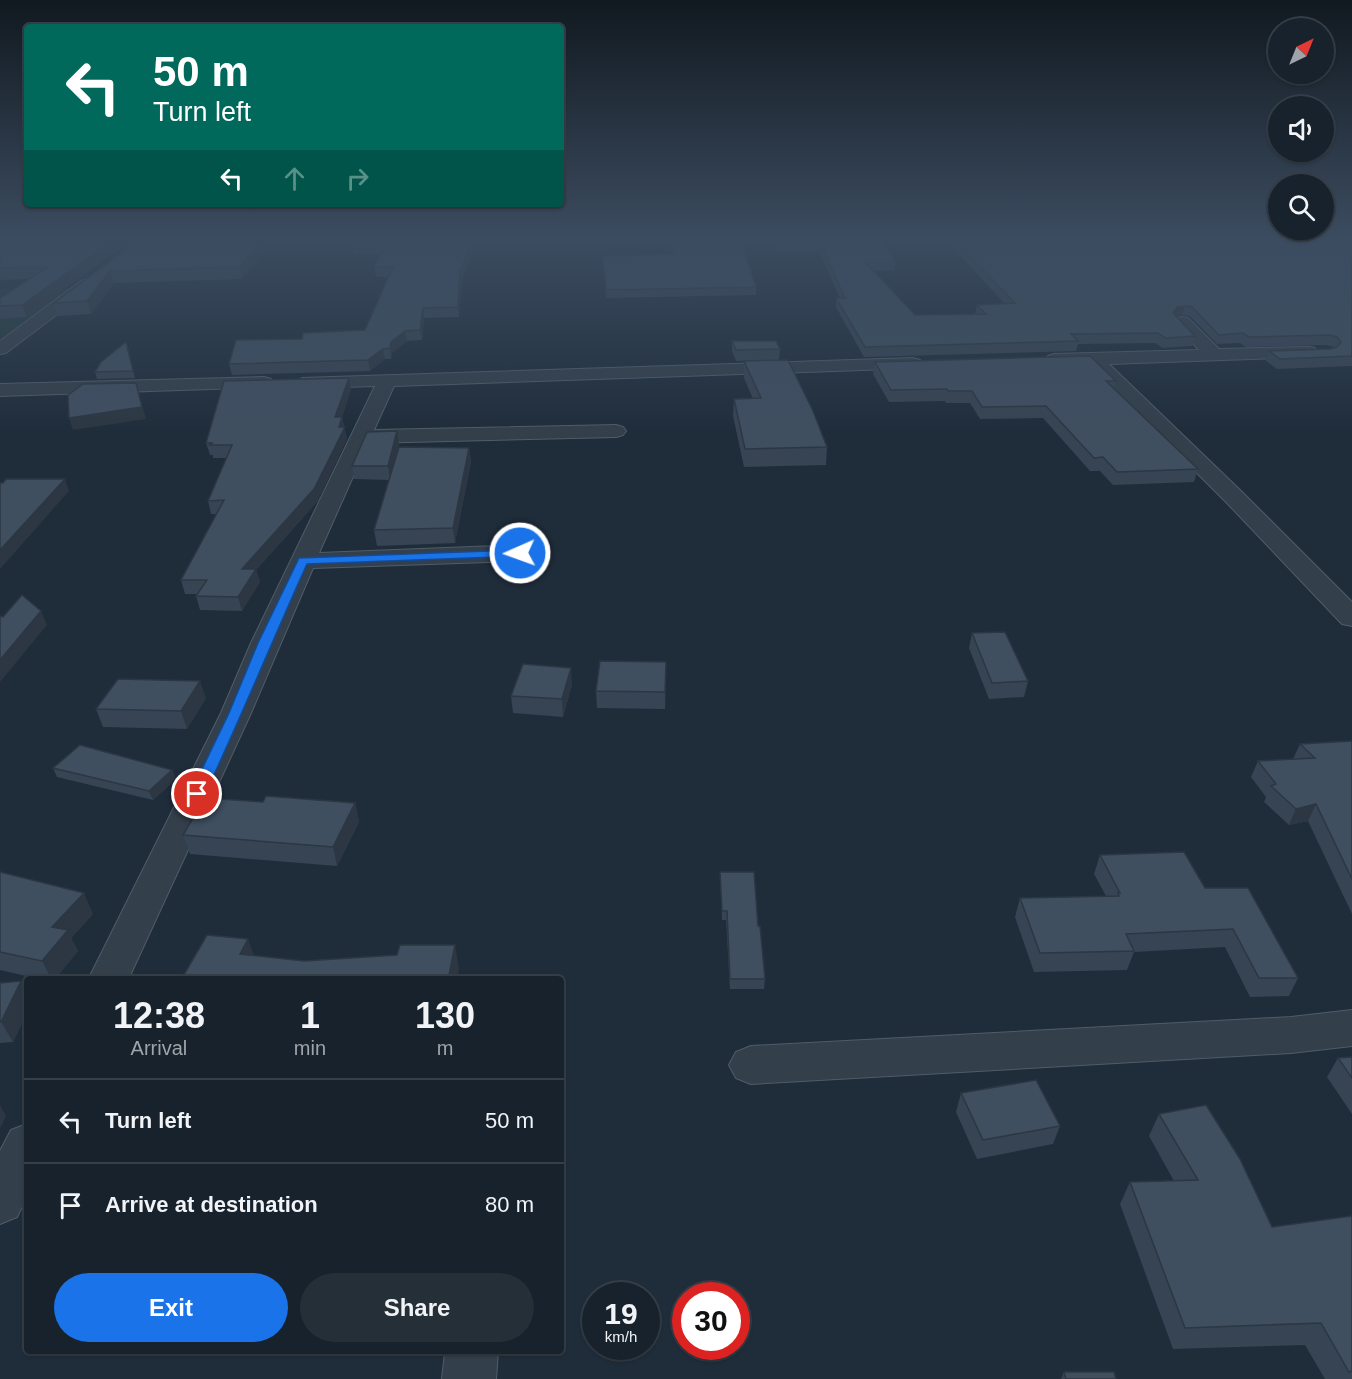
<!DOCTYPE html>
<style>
:root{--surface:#17222c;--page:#242f38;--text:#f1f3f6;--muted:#9ea4a9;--line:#363f48;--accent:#1a73e8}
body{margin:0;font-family:Helvetica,sans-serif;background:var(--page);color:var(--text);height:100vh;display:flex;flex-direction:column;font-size:22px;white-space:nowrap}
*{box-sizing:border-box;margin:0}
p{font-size:20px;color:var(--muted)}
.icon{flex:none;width:33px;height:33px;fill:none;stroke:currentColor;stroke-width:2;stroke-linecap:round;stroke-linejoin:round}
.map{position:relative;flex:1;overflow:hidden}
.sheet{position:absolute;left:24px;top:976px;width:540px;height:378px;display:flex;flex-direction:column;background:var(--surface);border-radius:6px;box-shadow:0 2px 4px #0004,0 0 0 2px var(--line)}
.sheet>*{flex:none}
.banner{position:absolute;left:24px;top:24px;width:540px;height:183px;border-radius:6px;box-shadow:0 2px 4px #0004,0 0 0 2px var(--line);background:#00695c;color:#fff;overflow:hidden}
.needle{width:39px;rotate:43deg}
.fabs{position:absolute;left:1268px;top:18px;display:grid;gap:12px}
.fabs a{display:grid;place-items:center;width:66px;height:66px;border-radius:50%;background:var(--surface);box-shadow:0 2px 4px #0004,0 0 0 2px var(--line);font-size:30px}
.speed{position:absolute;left:582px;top:1282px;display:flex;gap:12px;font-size:30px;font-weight:700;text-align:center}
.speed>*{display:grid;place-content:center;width:78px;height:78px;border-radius:50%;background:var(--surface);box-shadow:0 2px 4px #0004,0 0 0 2px var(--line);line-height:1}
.speed small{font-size:15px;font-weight:400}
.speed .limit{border:9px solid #d22;background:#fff;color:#111}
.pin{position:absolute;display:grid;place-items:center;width:51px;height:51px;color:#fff;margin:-26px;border:3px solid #fff;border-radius:50%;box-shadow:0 2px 6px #0007}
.me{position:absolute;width:66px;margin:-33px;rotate:268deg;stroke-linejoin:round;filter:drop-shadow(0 0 4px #0008)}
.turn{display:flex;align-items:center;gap:21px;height:126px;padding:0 30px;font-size:27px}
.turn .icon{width:78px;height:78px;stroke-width:2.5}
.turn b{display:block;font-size:42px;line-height:51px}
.lanes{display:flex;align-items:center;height:57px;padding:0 30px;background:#0003;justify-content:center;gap:30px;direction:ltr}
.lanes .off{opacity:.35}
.eta{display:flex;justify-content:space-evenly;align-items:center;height:102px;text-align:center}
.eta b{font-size:36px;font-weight:600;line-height:42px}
.action{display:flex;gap:12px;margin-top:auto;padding:12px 30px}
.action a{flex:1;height:69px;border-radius:36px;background:var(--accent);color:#fff;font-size:24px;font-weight:600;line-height:69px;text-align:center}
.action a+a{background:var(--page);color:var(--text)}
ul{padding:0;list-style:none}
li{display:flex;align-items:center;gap:18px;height:84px;padding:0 30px;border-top:2px solid var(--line)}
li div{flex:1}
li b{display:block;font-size:22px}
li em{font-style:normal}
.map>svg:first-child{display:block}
</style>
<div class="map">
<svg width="1352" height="1379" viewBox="0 0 1352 1379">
<rect width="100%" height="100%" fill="#1f2d3b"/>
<path fill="#213b3c" d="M 73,288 L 0,339 L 0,289 Z"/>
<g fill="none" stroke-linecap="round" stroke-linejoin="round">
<g stroke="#505c69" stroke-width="2">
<g id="street">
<path d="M 0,240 L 232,240 L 225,244 L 0,247 Z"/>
<path d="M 87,279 L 95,284 L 93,287 L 6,353 L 0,354 L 0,341 L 81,281 Z"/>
<path d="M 1182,317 L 1188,318 L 1219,349 L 1309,347 L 1315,348 L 1318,352 L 1315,356 L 1309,357 L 1109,364 L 1243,493 L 1352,602 L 1352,626 L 1342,624 L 1227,503 L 1088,364 L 1048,364 L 1045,360 L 1048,356 L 1054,354 L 1199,350 L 1173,322 L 1176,318 Z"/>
<path d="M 913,358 L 920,360 L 922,364 L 920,368 L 394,386 L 374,430 L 616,425 L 623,427 L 626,431 L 623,435 L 616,437 L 368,443 L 319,553 L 520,545 L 529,548 L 533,553 L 529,558 L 520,561 L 313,568 L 251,713 L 128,980 L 88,980 L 221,713 L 251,643 L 375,386 L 309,388 L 302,386 L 299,382 L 302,378 Z"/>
<path d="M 264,377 L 271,379 L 274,383 L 271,387 L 0,396 L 0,384 Z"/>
<path d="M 1352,1010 L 1352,1046 L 1291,1053 L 751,1084 L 736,1078 L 729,1065 L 736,1052 L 751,1046 L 1291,1017 Z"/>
<path d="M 27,1124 L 27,1196 L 17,1217 L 0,1224 L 0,1151 L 11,1130 Z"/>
<path d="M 445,1352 L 498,1352 L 496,1379 L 442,1379 Z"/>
</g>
</g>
<use href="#street" fill="#333f4b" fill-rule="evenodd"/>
</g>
<g fill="#364453">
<path d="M 0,240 L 118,240 L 120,248 L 27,317 L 0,319 L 0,298 L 29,279 L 0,280 Z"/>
<path d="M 139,240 L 265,250 L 242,279 L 114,283 L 91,314 L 58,316 L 54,303 Z"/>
<path d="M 355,240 L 476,240 L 476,244 L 462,281 L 459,317 L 424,318 L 422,340 L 407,341 L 392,353 L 391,359 L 385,359 L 370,371 L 232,375 L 229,364 L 302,339 L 365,330 L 389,277 L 376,277 L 374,267 L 382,254 L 354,254 L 352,245 Z"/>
<path d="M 666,240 L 741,240 L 756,287 L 756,295 L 606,298 L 603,256 L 672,254 Z"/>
<path d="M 772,240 L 881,240 L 895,262 L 894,270 L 873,271 L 915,315 L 975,314 L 977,305 L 1005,304 L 946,240 L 1352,240 L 1352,366 L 1277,369 L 1266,361 L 1269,351 L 1330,349 L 1335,348 L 1334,347 L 1326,345 L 1246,347 L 1240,343 L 1217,344 L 1190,316 L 1182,315 L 1176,316 L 1195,336 L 1192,346 L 1163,348 L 1155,343 L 1078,344 L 1076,351 L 864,357 L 836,307 L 836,298 L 840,298 L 819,251 L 778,253 Z"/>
<path d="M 732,341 L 780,349 L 779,360 L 736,361 L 732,351 Z"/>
<path d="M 126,342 L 135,378 L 97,379 L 95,372 Z"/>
<path d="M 744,361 L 827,447 L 826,465 L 744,467 L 733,416 L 734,399 L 753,399 L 744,378 Z"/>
<path d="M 875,362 L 1116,381 L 1114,389 L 1198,469 L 1194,482 L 1113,485 L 1100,471 L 1090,471 L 1043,418 L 980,419 L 970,403 L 946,403 L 945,401 L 889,402 L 873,374 Z"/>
<path d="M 349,378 L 351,389 L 342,417 L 347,439 L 317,502 L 256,570 L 260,582 L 242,611 L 200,610 L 196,596 L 197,594 L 185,594 L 181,580 L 217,514 L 211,514 L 208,501 L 227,458 L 213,458 L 213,455 L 210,455 L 206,443 Z"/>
<path d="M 399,444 L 398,449 L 469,448 L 471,462 L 455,543 L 377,546 L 374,530 L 389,480 L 354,479 L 352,466 Z"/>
<path d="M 972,633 L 1028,681 L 1024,697 L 989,699 L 969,648 Z"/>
<path d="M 666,662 L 665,709 L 597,708 L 596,691 Z"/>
<path d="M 572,685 L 563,717 L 513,713 L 511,696 Z"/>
<path d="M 206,698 L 187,729 L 103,727 L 96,709 Z"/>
<path d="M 1352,741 L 1352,914 L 1308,821 L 1289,825 L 1264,802 L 1266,797 L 1251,777 L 1258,761 L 1293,759 L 1300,744 Z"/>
<path d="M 53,768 L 172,770 L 176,779 L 153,800 L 57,777 Z"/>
<path d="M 263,802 L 355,803 L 359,822 L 337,866 L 190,854 L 183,835 Z"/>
<path d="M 1100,855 L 1205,888 L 1298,978 L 1289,996 L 1250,997 L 1225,947 L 1134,952 L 1127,970 L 1034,972 L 1015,917 L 1020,898 L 1106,896 L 1094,874 Z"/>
<path d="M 0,872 L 93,914 L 71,938 L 78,951 L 54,980 L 44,980 L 0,970 Z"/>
<path d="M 720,872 L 758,926 L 765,979 L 764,989 L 730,989 L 726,920 L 722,920 Z"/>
<path d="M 21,981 L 27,993 L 27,1013 L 13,1042 L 0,1043 L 0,983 Z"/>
<path d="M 1352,1057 L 1352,1114 L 1327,1077 L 1338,1058 Z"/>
<path d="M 961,1093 L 1060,1126 L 1053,1144 L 977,1159 L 956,1112 Z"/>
<path d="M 1159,1114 L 1272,1227 L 1352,1216 L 1352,1379 L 1325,1379 L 1305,1345 L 1173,1349 L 1120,1204 L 1130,1182 L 1174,1181 L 1149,1136 Z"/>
<path d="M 1064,1372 L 1116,1379 L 1061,1379 Z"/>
</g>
<g fill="#2c3743">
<path d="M 113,240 L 118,240 L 120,248 L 27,317 L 22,305 Z"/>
<path d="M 262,240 L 275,240 L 265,250 L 242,279 L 240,267 Z"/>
<path d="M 473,240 L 476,240 L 476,244 L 462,281 L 459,317 L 458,307 L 460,271 Z"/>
<path d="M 110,271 L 114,283 L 91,314 L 87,301 Z"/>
<path d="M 1185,306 L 1182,315 L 1174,317 L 1173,313 L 1177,307 Z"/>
<path d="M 423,308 L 424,318 L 422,340 L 420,330 Z"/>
<path d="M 405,331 L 407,341 L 392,353 L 391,359 L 390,348 L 391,342 Z"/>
<path d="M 383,349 L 385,359 L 370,371 L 368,360 Z"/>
<path d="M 349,378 L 351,389 L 338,429 L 335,417 Z"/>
<path d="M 136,383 L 146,419 L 73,430 L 69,418 Z"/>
<path d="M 342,417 L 347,439 L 317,502 L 256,570 L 260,582 L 242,611 L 238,597 L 242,569 L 339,427 Z"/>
<path d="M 397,431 L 399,444 L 390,480 L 388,466 Z"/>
<path d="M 469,448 L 471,462 L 455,543 L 453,528 Z"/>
<path d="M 65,479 L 69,491 L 0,569 L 0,550 Z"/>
<path d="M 41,611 L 47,625 L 0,682 L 0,660 Z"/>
<path d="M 666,662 L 666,679 L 665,709 L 665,692 Z"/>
<path d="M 571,668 L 572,685 L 563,717 L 562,699 Z"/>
<path d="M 200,681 L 206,698 L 187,729 L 181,711 Z"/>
<path d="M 172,770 L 176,779 L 153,800 L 149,791 Z"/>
<path d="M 355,803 L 359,822 L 337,866 L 333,847 Z"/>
<path d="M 1316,804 L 1308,821 L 1289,825 L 1296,809 Z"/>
<path d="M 84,893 L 93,914 L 71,938 L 78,951 L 54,980 L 52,980 L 42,961 L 52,927 Z"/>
<path d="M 248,939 L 257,964 L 240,954 Z"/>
<path d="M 455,945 L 459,969 L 457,980 L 448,980 Z"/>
<path d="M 21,981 L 27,993 L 27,1013 L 13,1042 L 1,1022 Z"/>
<path d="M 0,1105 L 6,1116 L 0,1129 Z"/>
</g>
<g fill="#3f4f60" stroke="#2c3743" stroke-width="1.5">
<path d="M 0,240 L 113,240 L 22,305 L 0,306 L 0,298 L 48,267 L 0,268 Z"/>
<path d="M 139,240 L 262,240 L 240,267 L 110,271 L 87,301 L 54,303 Z"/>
<path d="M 355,240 L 473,240 L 460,271 L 458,307 L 423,308 L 420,330 L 405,331 L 391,342 L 390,348 L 383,349 L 368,360 L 229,364 L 236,340 L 302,339 L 303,333 L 365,330 L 393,267 L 374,267 L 387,245 L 352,245 Z"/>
<path d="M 669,240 L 741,240 L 756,287 L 606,290 L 603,256 L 675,254 Z"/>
<path d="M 776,240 L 881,240 L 895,262 L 865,262 L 915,315 L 986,314 L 977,305 L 1015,303 L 955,240 L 1352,240 L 1352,356 L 1280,359 L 1269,351 L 1330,349 L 1337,347 L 1341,342 L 1337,337 L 1329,335 L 1249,337 L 1243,333 L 1219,335 L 1192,307 L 1185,306 L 1177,307 L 1173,313 L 1195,336 L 1166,338 L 1157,333 L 1071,334 L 1078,341 L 865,347 L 836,298 L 845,298 L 820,243 L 778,244 Z"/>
<path d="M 732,341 L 776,341 L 780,349 L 736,350 Z"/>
<path d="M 126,342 L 133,371 L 95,372 L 101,362 Z"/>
<path d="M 1090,356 L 1116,381 L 1106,381 L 1198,469 L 1117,472 L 1103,457 L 1094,458 L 1046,406 L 982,407 L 972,391 L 948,391 L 947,389 L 891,390 L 875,362 Z"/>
<path d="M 788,360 L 813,411 L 827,447 L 745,449 L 734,399 L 761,398 L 744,361 Z"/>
<path d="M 349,378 L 335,417 L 342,417 L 339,427 L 345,427 L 314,489 L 242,569 L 256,569 L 238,597 L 196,596 L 207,580 L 181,580 L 224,500 L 208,501 L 232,445 L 210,445 L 212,443 L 206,443 L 224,381 Z"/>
<path d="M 136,383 L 142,407 L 69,418 L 68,395 L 83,384 Z"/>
<path d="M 397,431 L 388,466 L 352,466 L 367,432 Z"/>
<path d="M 399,447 L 469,448 L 453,528 L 374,530 Z"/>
<path d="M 6,479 L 65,479 L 0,550 L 0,483 L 3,483 Z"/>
<path d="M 22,595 L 41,611 L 0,660 L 0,616 L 3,617 Z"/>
<path d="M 1005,632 L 1028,681 L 992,683 L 972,633 Z"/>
<path d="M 600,661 L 666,662 L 665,692 L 596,691 Z"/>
<path d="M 523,664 L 571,668 L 562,699 L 511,696 Z"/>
<path d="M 118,679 L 200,681 L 181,711 L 96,709 Z"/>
<path d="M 1352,741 L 1352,879 L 1316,804 L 1296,809 L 1271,786 L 1276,784 L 1258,761 L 1315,758 L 1300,744 Z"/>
<path d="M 80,745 L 172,770 L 149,791 L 53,768 Z"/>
<path d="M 266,796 L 355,803 L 333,847 L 183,835 L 205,798 L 263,802 Z"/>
<path d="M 1184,852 L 1205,888 L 1248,888 L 1298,978 L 1259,978 L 1233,929 L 1126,934 L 1134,951 L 1040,953 L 1020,898 L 1119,896 L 1118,893 L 1120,893 L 1100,855 Z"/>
<path d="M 0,872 L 84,893 L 52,927 L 68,930 L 42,961 L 0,952 Z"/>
<path d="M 720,872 L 754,872 L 758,926 L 760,926 L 765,979 L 730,979 L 727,911 L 722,911 Z"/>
<path d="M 207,935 L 248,939 L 240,954 L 304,961 L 397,955 L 400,945 L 455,945 L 448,980 L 181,980 Z"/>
<path d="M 21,981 L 1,1022 L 0,1022 L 0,983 Z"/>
<path d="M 1352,1057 L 1352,1078 L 1338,1058 Z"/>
<path d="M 1036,1080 L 1060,1126 L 983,1140 L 961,1093 Z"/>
<path d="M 1206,1105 L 1240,1159 L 1272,1227 L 1352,1216 L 1352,1371 L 1349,1372 L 1321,1323 L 1185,1328 L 1130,1182 L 1198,1180 L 1159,1114 Z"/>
<path d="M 1064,1372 L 1114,1372 L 1116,1379 L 1066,1379 Z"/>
</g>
<linearGradient id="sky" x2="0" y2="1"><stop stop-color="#111920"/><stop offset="0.55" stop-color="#3c4c60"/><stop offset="1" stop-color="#3c4c60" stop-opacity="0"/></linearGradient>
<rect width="1352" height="433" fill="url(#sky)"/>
<path fill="#1a73e8" stroke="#114b97" stroke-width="1.5" d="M 520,550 L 524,551 L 524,556 L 307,564 C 272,641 241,718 205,794 L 203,798 L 192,798 L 190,794 L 229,713 L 258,643 L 299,558 Z"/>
</svg>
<div class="fabs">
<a><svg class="needle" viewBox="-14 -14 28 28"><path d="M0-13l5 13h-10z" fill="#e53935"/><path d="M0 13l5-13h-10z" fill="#9ea4a9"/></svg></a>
<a><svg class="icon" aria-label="sound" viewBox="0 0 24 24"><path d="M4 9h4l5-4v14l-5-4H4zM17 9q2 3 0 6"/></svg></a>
<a><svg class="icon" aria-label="search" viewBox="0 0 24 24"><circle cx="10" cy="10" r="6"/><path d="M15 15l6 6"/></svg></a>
</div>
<div class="speed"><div>19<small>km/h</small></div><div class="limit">30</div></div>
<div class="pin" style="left:197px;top:794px;background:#d93025"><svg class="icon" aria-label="arrive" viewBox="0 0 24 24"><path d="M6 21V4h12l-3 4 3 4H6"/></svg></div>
<svg class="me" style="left:520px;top:553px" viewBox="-20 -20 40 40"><circle r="17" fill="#1a73e8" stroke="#fff" stroke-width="3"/><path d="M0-11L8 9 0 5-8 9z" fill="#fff"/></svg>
<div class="banner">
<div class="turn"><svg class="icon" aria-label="left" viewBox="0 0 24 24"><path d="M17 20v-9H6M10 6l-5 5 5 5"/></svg><div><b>50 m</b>Turn left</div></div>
<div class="lanes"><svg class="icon" aria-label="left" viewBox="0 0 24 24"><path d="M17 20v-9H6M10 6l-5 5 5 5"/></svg><svg class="icon off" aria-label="ahead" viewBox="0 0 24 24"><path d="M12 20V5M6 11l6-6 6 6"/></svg><svg class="icon off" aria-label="right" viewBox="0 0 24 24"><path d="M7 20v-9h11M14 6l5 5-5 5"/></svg></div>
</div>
<section class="sheet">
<div class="eta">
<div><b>12:38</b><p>Arrival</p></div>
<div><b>1</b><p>min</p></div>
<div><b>130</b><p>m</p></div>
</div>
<ul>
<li><svg class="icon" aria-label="left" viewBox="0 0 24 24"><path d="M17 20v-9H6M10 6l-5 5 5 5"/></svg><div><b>Turn left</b></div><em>50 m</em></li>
<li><svg class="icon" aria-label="arrive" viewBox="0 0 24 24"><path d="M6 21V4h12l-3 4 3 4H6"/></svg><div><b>Arrive at destination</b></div><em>80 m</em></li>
</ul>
<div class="action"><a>Exit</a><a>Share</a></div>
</section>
</div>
